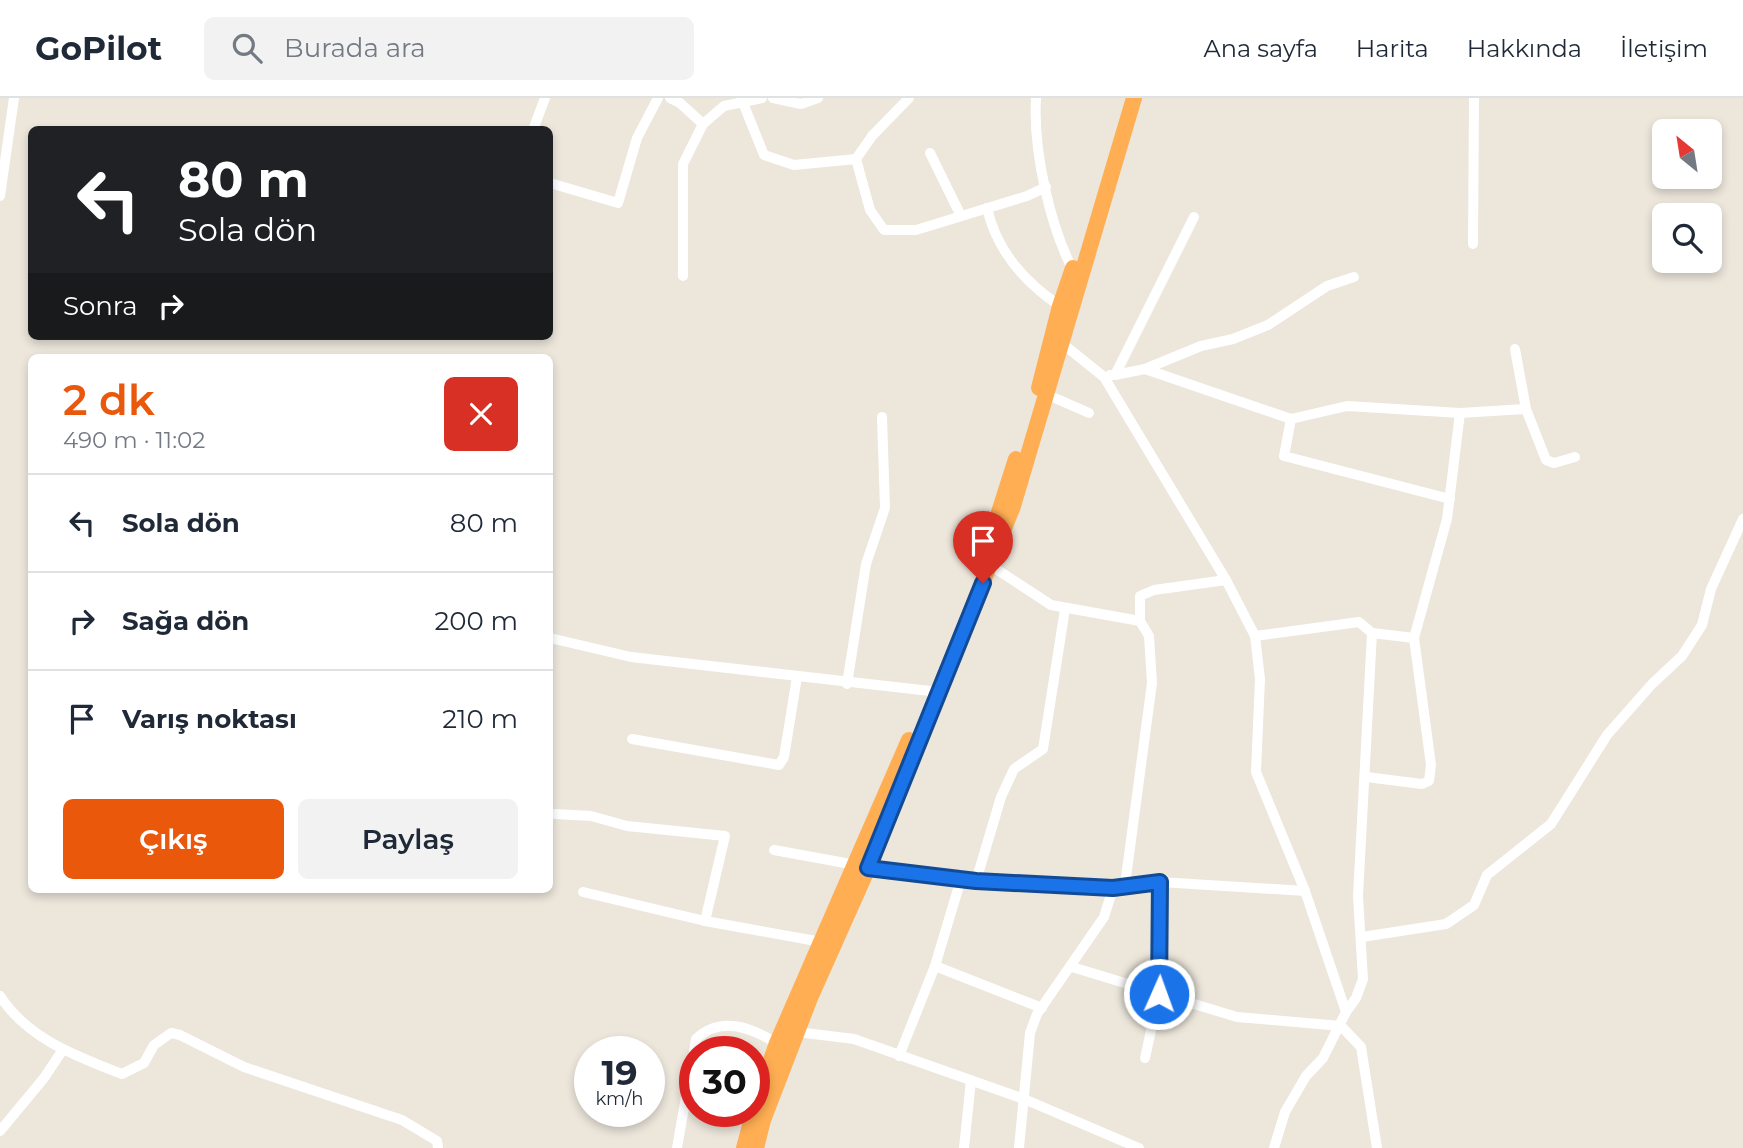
<!DOCTYPE html>
<html lang="tr">
<meta charset="utf-8">
<style>
:root{--surface:#fff;--page:#f2f2f3;--text:#1f2937;--muted:#747a83;--line:#e0e1e3;--accent:#ea580c}
body{margin:0;font-family:Montserrat,sans-serif;background:var(--page);color:var(--text);height:100vh;display:flex;flex-direction:column;font-size:26px;white-space:nowrap}
*{box-sizing:border-box;margin:0}
p{font-size:23px;color:var(--muted)}
.icon{flex:none;width:38px;height:38px;fill:none;stroke:currentColor;stroke-width:2;stroke-linecap:round;stroke-linejoin:round}
.map{position:relative;flex:1;overflow:hidden}
.side{position:absolute;left:28px;top:256px;width:525px;height:539px;display:flex;flex-direction:column;background:var(--surface);border-radius:10px;box-shadow:0 4px 10px #0003}
.side>*{flex:none}
.top-card{position:absolute;left:28px;top:28px;width:525px;height:214px;border-radius:10px;box-shadow:0 4px 10px #0003;background:#202124;color:#fff;overflow:hidden}
.needle{width:46px;rotate:330deg}
.controls{position:absolute;left:1652px;top:21px;display:grid;gap:14px}
.controls a{display:grid;place-items:center;width:70px;height:70px;border-radius:10px;background:var(--surface);box-shadow:0 4px 10px #0003;font-size:35px}
.speed{position:absolute;left:574px;top:938px;display:flex;gap:14px;font-size:35px;font-weight:700;text-align:center}
.speed>*{display:grid;place-content:center;width:91px;height:91px;border-radius:50%;background:var(--surface);box-shadow:0 4px 10px #0003;line-height:1}
.speed small{font-size:18px;font-weight:400}
.speed .limit{border:10px solid #d22;background:#fff;color:#111}
.pin{position:absolute;display:grid;place-items:center;width:60px;height:60px;color:#fff;margin:-72px -30px;border-radius:50% 50% 50% 0;rotate:-45deg;box-shadow:0 0 7px #0007}
.pin .icon{rotate:45deg}
.me{position:absolute;width:77px;margin:-38px;rotate:2deg;stroke-linejoin:round;filter:drop-shadow(0 0 5px #0008)}
.turn{display:flex;align-items:center;gap:24px;height:147px;padding:0 35px;font-size:32px}
.turn .icon{width:91px;height:91px;stroke-width:2.5}
.turn b{display:block;font-size:49px;line-height:60px}
.then{display:flex;align-items:center;height:66px;padding:0 35px;background:#0003;gap:14px;font-size:26px}
.round{display:grid;place-items:center;flex:none;width:74px;height:74px;border-radius:10px;background:var(--page)}
.headline{display:flex;align-items:center;justify-content:space-between;height:119px;padding:0 35px}
h1{font-size:42px;font-weight:600;line-height:52px;color:var(--accent)}
.cta{display:flex;gap:14px;margin-top:auto;padding:14px 35px}
.cta a{flex:1;height:80px;border-radius:10px;background:var(--accent);color:#fff;font-size:28px;font-weight:600;line-height:80px;text-align:center}
.cta a+a{background:var(--page);color:var(--text)}
ul{padding:0;list-style:none}
li{display:flex;align-items:center;gap:21px;height:98px;padding:0 35px;border-top:2px solid var(--line)}
li div{flex:1}
li b{display:block;font-size:26px}
li em{font-style:normal}
header{display:flex;align-items:center;gap:42px;box-sizing:border-box;height:98px;padding:0 35px;background:var(--surface);border-bottom:2px solid var(--line)}
header strong{font-size:33px}
nav{display:flex;gap:38px;margin-inline-start:auto;font-size:24px}
.search{width:490px;height:63px;background:var(--page);display:flex;align-items:center;gap:18px;box-sizing:border-box;padding:0 24px;border-radius:10px;color:var(--muted);font-size:26px}
.map>svg:first-child{display:block}
</style>
<header>
<strong>GoPilot</strong>
<div class="search"><svg class="icon" aria-label="search" viewBox="0 0 24 24"><circle cx="10" cy="10" r="6"/><path d="M15 15l6 6"/></svg>Burada ara</div>
<nav><a>Ana sayfa</a><a>Harita</a><a>Hakkında</a><a>İletişim</a></nav>
</header>
<div class="map">
<svg width="1743" height="1050" viewBox="0 0 1743 1050">
<rect width="100%" height="100%" fill="#ece6db"/>
<g fill="none" stroke-linecap="round" stroke-linejoin="round">
<g stroke="#fff" stroke-width="10">
<path d="M 670,0 L 680,5 L 703,26 L 724,8 L 762,0"/>
<path d="M 741,0 L 764,57 L 794,67 L 856,61 L 872,38 L 909,0"/>
<path d="M 773,0 L 801,6 L 818,0"/>
<path d="M 1036,0 C 1033,53 1050,130 1075,176"/>
<path d="M 533,32 L 545,0"/>
<path d="M 930,55 L 960,116"/>
<path d="M 856,61 L 870,112 L 884,132 L 916,132 L 1027,98 L 1046,89"/>
<path d="M 550,85 L 618,105 L 637,40 L 658,0"/>
<path d="M 0,98 L 14,0"/>
<path d="M 987,110 C 997,154 1025,185 1063,210"/>
<path d="M 1473,146 L 1474,0"/>
<path d="M 683,178 L 683,66 L 703,26"/>
<path d="M 1063,246 L 1104,279 L 1226,482 L 1255,538 L 1260,581 L 1256,674 L 1305,793 L 1346,914 L 1323,960 L 1306,978 L 1285,1014 L 1274,1050"/>
<path d="M 1515,251 L 1526,311"/>
<path d="M 1145,271 L 1201,248 L 1233,241 L 1268,227 L 1327,188 L 1354,179"/>
<path d="M 1110,277 L 1115,277 L 1194,119"/>
<path d="M 1115,277 L 1145,271 L 1291,321 L 1347,308 L 1460,315 L 1526,311 L 1546,362 L 1554,365 L 1575,359"/>
<path d="M 1048,297 L 1089,315"/>
<path d="M 1291,321 L 1284,358 L 1450,401"/>
<path d="M 990,467 L 1051,507 L 1140,523"/>
<path d="M 1255,538 L 1359,524 L 1372,535 L 1414,540"/>
<path d="M 550,540 L 631,559 L 930,593 L 935,603"/>
<path d="M 847,586 L 866,466 L 885,410 L 882,319"/>
<path d="M 632,641 L 779,667 L 784,659 L 797,579"/>
<path d="M 1366,679 L 1422,686 L 1429,683 L 1431,667 L 1414,540 L 1447,421 L 1460,315"/>
<path d="M 555,716 L 591,718 L 627,728 L 725,738 L 705,823"/>
<path d="M 774,752 L 856,767"/>
<path d="M 868,770 L 976,783 L 1113,790 L 1160,784 L 1305,793"/>
<path d="M 976,783 L 1001,699 L 1014,671 L 1043,651 L 1065,511"/>
<path d="M 1125,787 L 1152,585 L 1149,538 L 1140,523 L 1140,498 L 1154,492 L 1226,482"/>
<path d="M 583,794 L 705,823 L 827,845"/>
<path d="M 1362,839 L 1446,826 L 1474,807 L 1487,777 L 1551,726 L 1607,637 L 1652,586 L 1682,558 L 1702,527 L 1711,491 L 1743,421"/>
<path d="M 935,868 L 1042,910"/>
<path d="M 1072,869 L 1237,919 L 1341,928 L 1361,949 L 1377,1050"/>
<path d="M 0,898 C 28,941 76,958 122,976 L 144,965 L 154,947 L 171,935 L 180,937 L 244,969 L 402,1022 L 437,1043 L 438,1050"/>
<path d="M 1346,914 L 1356,900 L 1363,881 L 1358,798 L 1372,535"/>
<path d="M 797,934 L 854,941 L 1024,1001 L 1139,1050"/>
<path d="M 899,958 L 935,868 L 961,781"/>
<path d="M 1145,960 L 1159,896 L 1160,784"/>
<path d="M 0,1033 L 44,980 L 62,953"/>
<path d="M 677,1050 L 696,941 C 722,916 755,931 781,948"/>
<path d="M 964,1050 L 971,982"/>
<path d="M 1019,1050 L 1030,935 L 1037,916 L 1104,819 L 1113,790"/>
</g>
<g stroke="#ffae53" stroke-width="16">
<path d="M 1039,290 L 1060,208 L 1073,170"/>
<path d="M 994,430 L 1016,361"/>
<path d="M 754,1011 L 777,945 L 909,642"/>
<path d="M 744,1050 L 754,1013"/>
<path d="M 756,1050 L 763,1022 L 810,900 L 868,770 L 1013,408 L 1134,0"/>
</g>
</g>
<g fill="none" stroke-linecap="round" stroke-linejoin="round">
<g stroke="#114b97" stroke-width="18">
<path id="route" d="M 983,485 L 868,770 L 976,783 L 1113,790 L 1160,784 L 1159,896"/>
</g>
<use href="#route" stroke="#1a73e8" stroke-width="12"/>
</g>
</svg>
<div class="controls">
<a><svg class="needle" viewBox="-14 -14 28 28"><path d="M0-13l5 13h-10z" fill="#e53935"/><path d="M0 13l5-13h-10z" fill="#747a83"/></svg></a>
<a><svg class="icon" aria-label="search" viewBox="0 0 24 24"><circle cx="10" cy="10" r="6"/><path d="M15 15l6 6"/></svg></a>
</div>
<div class="speed"><div>19<small>km/h</small></div><div class="limit">30</div></div>
<div class="pin" style="left:983px;top:485px;background:#d93025"><svg class="icon" aria-label="arrive" viewBox="0 0 24 24"><path d="M6 21V4h12l-3 4 3 4H6"/></svg></div>
<svg class="me" style="left:1159px;top:896px" viewBox="-20 -20 40 40"><circle r="17" fill="#1a73e8" stroke="#fff" stroke-width="3"/><path d="M0-11L8 9 0 5-8 9z" fill="#fff"/></svg>
<div class="top-card">
<div class="turn"><svg class="icon" aria-label="left" viewBox="0 0 24 24"><path d="M17 20v-9H6M10 6l-5 5 5 5"/></svg><div><b>80 m</b>Sola dön</div></div>
<div class="then">Sonra<svg class="icon" aria-label="right" viewBox="0 0 24 24"><path d="M7 20v-9h11M14 6l5 5-5 5"/></svg></div>
</div>
<section class="side">
<div class="headline"><div><h1>2 dk</h1><p>490 m · 11:02</p></div><a class="round" style="background:#d93025;color:#fff"><svg class="icon" aria-label="close" viewBox="0 0 24 24"><path d="M6 6l12 12M18 6L6 18"/></svg></a></div>
<ul>
<li><svg class="icon" aria-label="left" viewBox="0 0 24 24"><path d="M17 20v-9H6M10 6l-5 5 5 5"/></svg><div><b>Sola dön</b></div><em>80 m</em></li>
<li><svg class="icon" aria-label="right" viewBox="0 0 24 24"><path d="M7 20v-9h11M14 6l5 5-5 5"/></svg><div><b>Sağa dön</b></div><em>200 m</em></li>
<li><svg class="icon" aria-label="arrive" viewBox="0 0 24 24"><path d="M6 21V4h12l-3 4 3 4H6"/></svg><div><b>Varış noktası</b></div><em>210 m</em></li>
</ul>
<div class="cta"><a>Çıkış</a><a>Paylaş</a></div>
</section>
</div>
